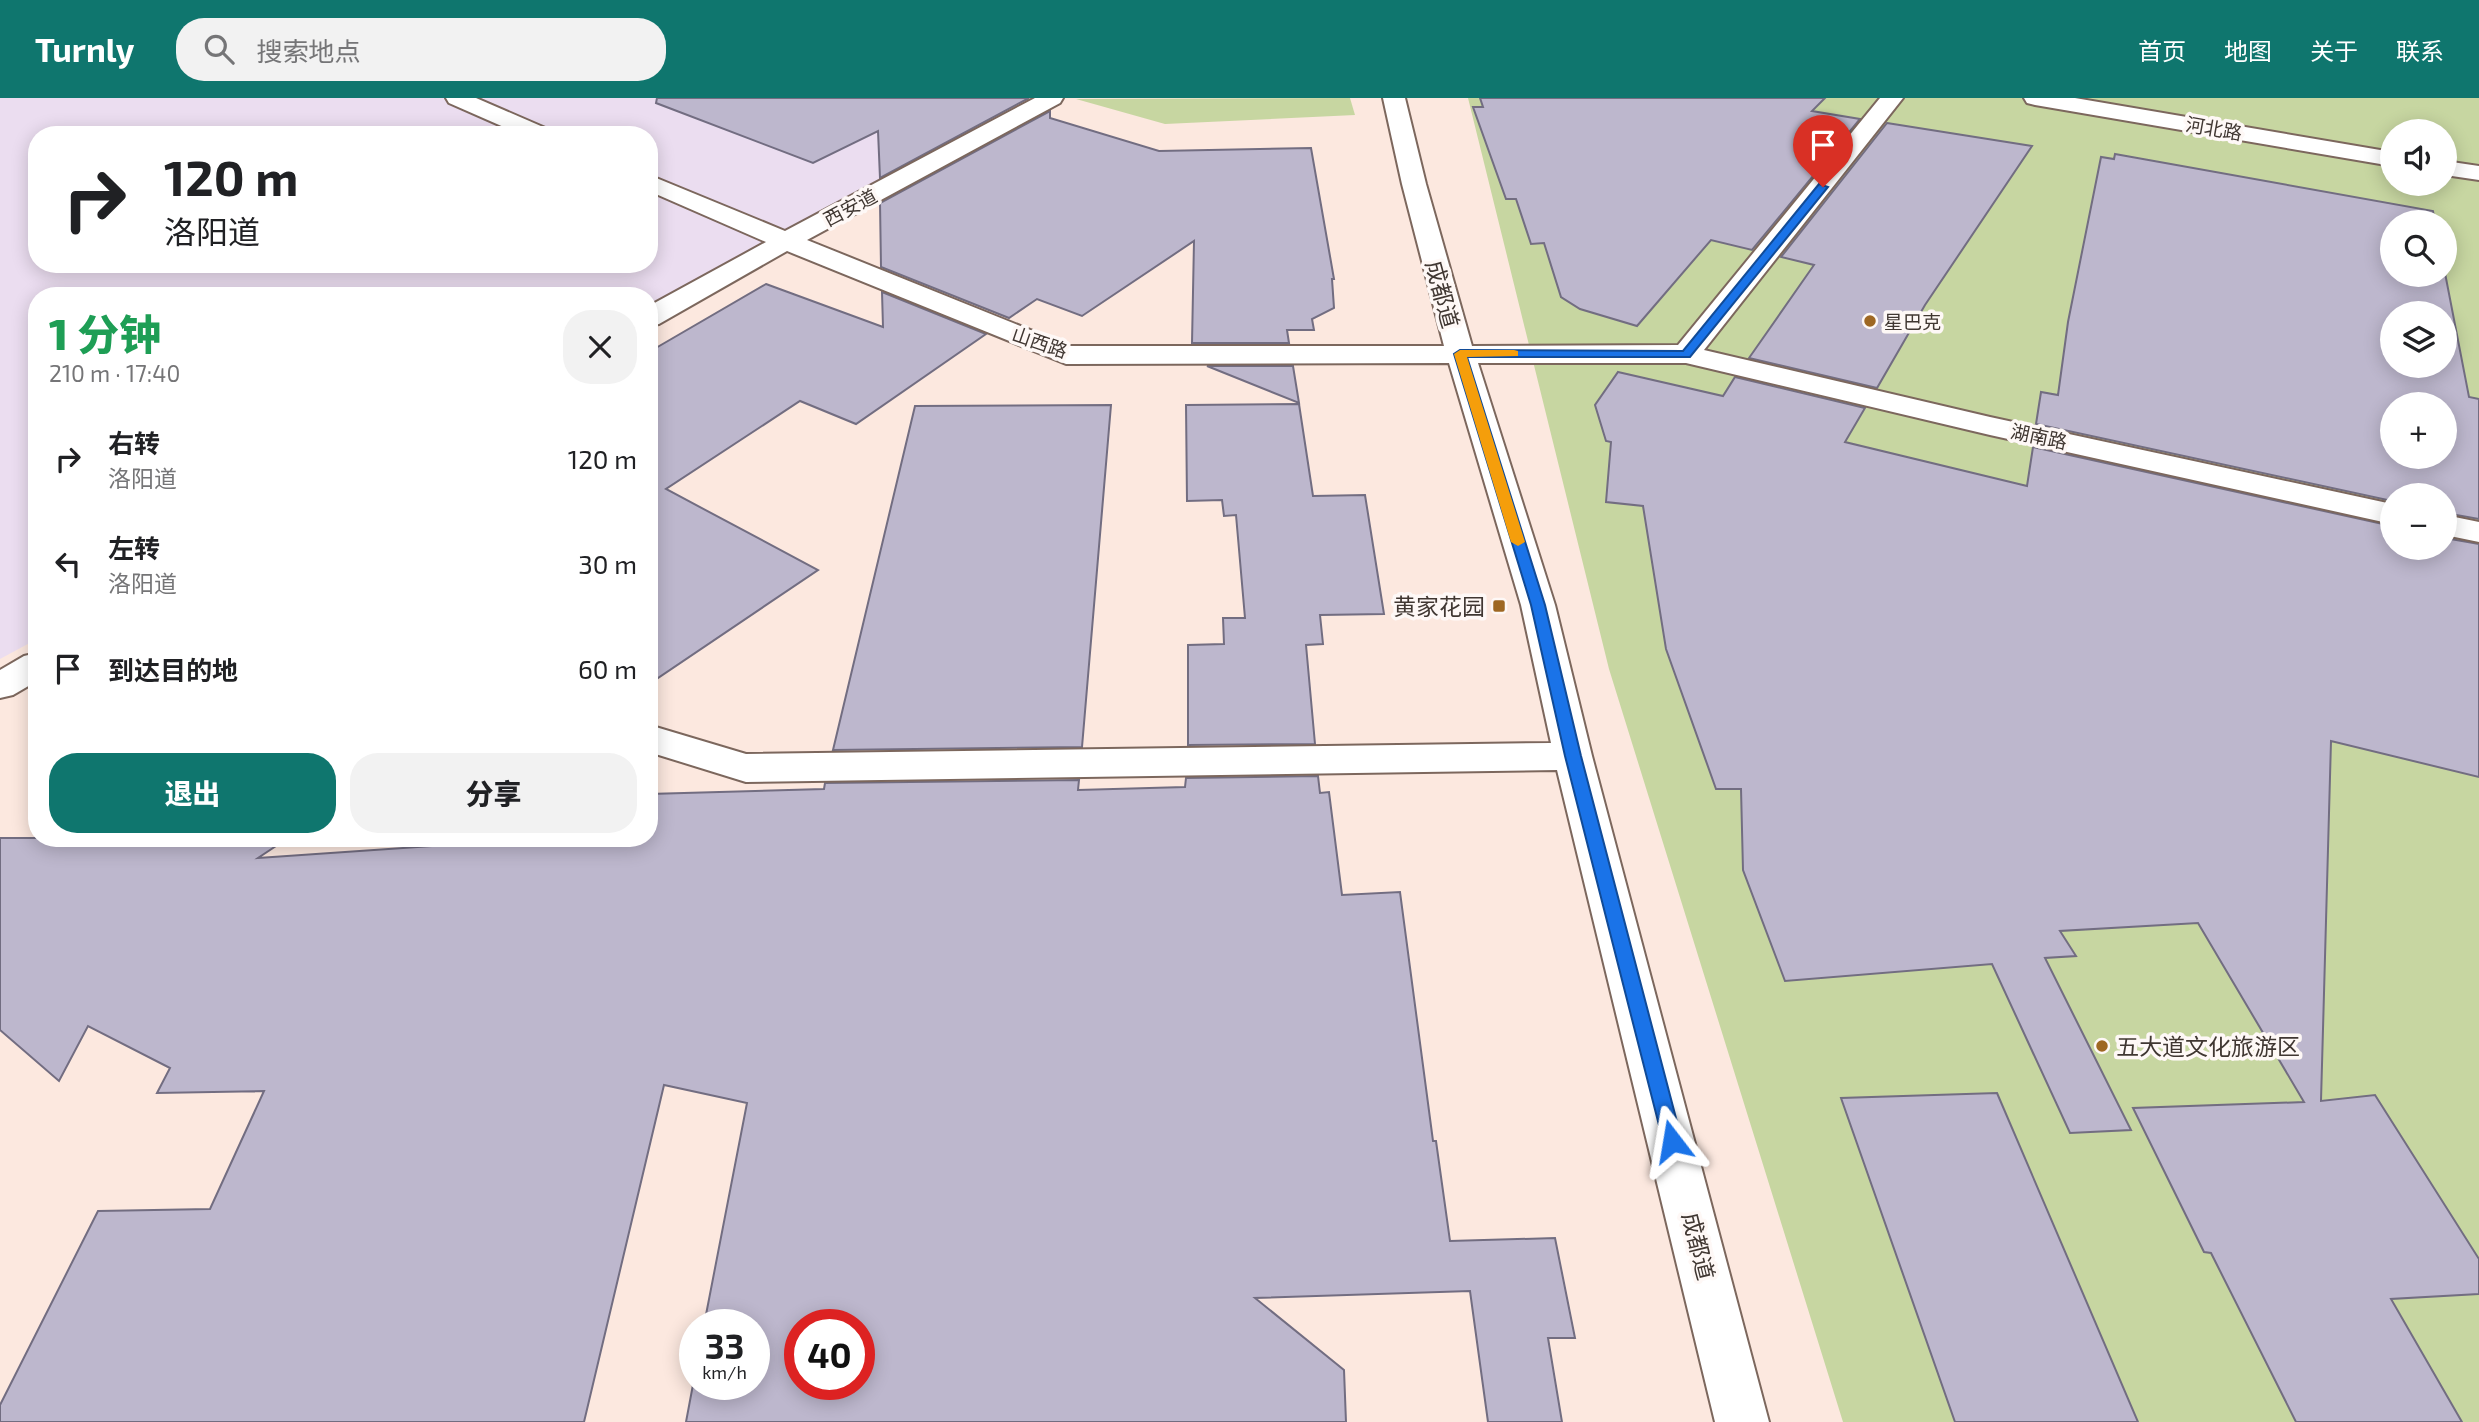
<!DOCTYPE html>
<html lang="zh">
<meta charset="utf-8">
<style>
:root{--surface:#fff;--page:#f2f2f2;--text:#202124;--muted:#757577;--accent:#0f766e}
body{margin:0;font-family:"Exo 2","Noto Sans SC",sans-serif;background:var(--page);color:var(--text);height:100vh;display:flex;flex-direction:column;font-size:26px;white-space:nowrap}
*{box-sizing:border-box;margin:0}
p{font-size:23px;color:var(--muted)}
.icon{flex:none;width:38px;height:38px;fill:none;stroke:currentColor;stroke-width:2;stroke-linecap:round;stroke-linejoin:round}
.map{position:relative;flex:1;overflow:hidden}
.details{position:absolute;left:28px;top:189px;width:630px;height:560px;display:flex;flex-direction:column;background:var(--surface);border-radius:28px;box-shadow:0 4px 18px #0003}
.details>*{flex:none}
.banner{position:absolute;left:28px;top:28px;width:630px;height:147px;border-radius:28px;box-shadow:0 4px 18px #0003;background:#fff;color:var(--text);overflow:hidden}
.tools{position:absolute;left:2380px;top:21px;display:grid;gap:14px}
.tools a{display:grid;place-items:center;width:77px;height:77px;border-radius:50%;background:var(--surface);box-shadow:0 4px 18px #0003;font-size:35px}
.speed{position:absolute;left:679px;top:1211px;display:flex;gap:14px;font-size:35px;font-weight:700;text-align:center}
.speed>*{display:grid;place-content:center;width:91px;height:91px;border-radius:50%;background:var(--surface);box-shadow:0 4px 18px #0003;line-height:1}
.speed small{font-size:18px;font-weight:400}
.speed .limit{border:10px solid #d22;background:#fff;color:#111}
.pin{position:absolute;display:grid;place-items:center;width:60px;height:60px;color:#fff;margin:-72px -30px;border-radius:50% 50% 50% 0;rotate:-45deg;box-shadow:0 0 7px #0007}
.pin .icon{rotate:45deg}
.me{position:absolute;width:77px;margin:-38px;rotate:346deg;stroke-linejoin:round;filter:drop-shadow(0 0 5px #0008)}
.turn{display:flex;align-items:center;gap:24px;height:147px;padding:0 21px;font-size:32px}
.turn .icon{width:91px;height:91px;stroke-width:2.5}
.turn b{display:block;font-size:49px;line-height:60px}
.round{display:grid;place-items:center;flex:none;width:74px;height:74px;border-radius:28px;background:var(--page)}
.overview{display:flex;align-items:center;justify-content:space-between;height:119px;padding:0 21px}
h1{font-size:42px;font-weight:800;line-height:52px;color:#1e9e55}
.button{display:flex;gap:14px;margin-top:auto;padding:14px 21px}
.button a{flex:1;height:80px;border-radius:28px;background:var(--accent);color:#fff;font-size:28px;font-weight:800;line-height:80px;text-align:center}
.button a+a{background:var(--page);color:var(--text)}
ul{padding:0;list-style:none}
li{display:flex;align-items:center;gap:21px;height:105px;padding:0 21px}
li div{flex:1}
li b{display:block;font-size:26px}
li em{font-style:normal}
header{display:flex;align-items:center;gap:42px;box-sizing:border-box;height:98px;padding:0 35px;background:var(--accent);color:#fff}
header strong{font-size:33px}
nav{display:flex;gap:38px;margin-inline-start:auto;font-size:24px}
.search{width:490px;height:63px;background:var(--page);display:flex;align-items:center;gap:18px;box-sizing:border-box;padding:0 24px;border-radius:28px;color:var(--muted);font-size:26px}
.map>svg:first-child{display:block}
</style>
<header>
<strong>Turnly</strong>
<div class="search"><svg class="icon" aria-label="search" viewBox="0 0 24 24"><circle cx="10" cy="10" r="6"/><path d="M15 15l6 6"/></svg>搜索地点</div>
<nav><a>首页</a><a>地图</a><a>关于</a><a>联系</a></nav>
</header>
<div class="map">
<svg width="2479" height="1324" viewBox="0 0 2479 1324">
<rect width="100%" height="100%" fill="#fce8df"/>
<path fill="#ebddf0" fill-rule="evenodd" d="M 0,0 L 1039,0 L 649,210 L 649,198 L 37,198 L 37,541 L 0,561 ZM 37,37 L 649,37 L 649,166 L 37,166 Z"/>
<g fill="#c7d6a1" fill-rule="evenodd">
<path d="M 1350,0 L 1355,17 L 1165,26 L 1076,1 Z"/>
<path d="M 1468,0 L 2479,0 L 2479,1324 L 1843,1324 L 1609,571 ZM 2392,33 L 2445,33 L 2445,86 L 2392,86 ZM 2392,124 L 2445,124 L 2445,177 L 2392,177 ZM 2392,215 L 2445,215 L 2445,268 L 2392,268 ZM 2392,306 L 2445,306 L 2445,359 L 2392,359 ZM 2392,397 L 2445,397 L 2445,450 L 2392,450 Z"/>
</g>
<g fill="#bdb7cd" stroke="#726d81" stroke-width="2" fill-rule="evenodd">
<path d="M 657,0 L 1029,0 L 880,80 L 878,33 L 813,65 L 656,5 Z"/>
<path d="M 1480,0 L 1825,0 L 1812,13 L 1860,21 L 1752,152 L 1711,142 L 1637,228 L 1580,211 L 1561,199 L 1544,145 L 1531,146 L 1516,101 L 1506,101 L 1473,9 L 1483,9 Z"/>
<path d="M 1050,13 L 1050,20 L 1159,53 L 1311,50 L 1334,181 L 1332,181 L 1334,210 L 1312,221 L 1314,232 L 1287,232 L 1289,245 L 1192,245 L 1194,143 L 1082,218 L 1037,201 L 1009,220 L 881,169 L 880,105 Z"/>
<path d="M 1887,25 L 2032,48 L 1925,207 L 1877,290 L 1749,260 L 1814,167 L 1781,159 Z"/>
<path d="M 2115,56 L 2433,113 L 2435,124 L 2392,124 L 2392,177 L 2445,175 L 2469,299 L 2479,301 L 2479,421 L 2445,415 L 2445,397 L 2392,397 L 2392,403 L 2036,326 L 2041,294 L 2058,297 L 2068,224 L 2101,59 L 2114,61 ZM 2392,215 L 2445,215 L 2445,268 L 2392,268 ZM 2392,306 L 2445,306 L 2445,359 L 2392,359 Z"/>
<path d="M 766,186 L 883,229 L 882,194 L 986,236 L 856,326 L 800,303 L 666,391 L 818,472 L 649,586 L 649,254 Z"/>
<path d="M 1207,268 L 1293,268 L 1299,305 Z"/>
<path d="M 1618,274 L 1723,298 L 1735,279 L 1865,310 L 1845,344 L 2027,388 L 2033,349 L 2392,428 L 2392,450 L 2445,450 L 2445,440 L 2479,446 L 2479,679 L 2331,643 L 2321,1003 L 2375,997 L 2479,1161 L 2479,1196 L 2391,1201 L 2462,1324 L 2296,1324 L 2211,1155 L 2204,1154 L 2133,1010 L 2304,1004 L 2198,825 L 2060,833 L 2076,858 L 2045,860 L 2131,1032 L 2070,1035 L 1992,866 L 1785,883 L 1743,772 L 1741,691 L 1716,691 L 1666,551 L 1643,408 L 1606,404 L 1611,344 L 1606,343 L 1595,307 Z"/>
<path d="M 1299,306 L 1313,398 L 1365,397 L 1384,516 L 1320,517 L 1323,546 L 1306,547 L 1315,646 L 1188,647 L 1188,547 L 1224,546 L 1223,520 L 1245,520 L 1236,417 L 1224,418 L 1222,402 L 1187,403 L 1186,307 Z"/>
<path d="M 1111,307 L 1082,649 L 833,652 L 915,308 Z"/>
<path d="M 1318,678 L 1320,695 L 1329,694 L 1342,797 L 1400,794 L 1433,1043 L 1436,1043 L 1450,1143 L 1555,1140 L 1575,1240 L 1548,1240 L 1562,1324 L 1488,1324 L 1470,1193 L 1255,1200 L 1344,1272 L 1346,1324 L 686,1324 L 695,1276 L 695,1286 L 754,1286 L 754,1227 L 704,1227 L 747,1005 L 664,987 L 584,1324 L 0,1324 L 0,1307 L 98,1113 L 210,1111 L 264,993 L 157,995 L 170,970 L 88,928 L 59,983 L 0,932 L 0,740 L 288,740 L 258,760 L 461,746 L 649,740 L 649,696 L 824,691 L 825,685 L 1079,682 L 1078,692 L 1185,689 L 1186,680 ZM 800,1227 L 859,1227 L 859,1286 L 800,1286 Z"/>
<path d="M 1997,995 L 2138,1324 L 1955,1324 L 1841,1000 Z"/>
</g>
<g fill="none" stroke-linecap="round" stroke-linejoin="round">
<g stroke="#7c675d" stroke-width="4">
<g id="minor">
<path d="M 446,0 L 476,0 L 550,32 L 554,37 L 522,37 L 449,5 Z"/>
<path d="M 1035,0 L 1063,0 L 1060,5 L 807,142 L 1070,248 L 1444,248 L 1402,86 L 1383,0 L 1405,0 L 1426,86 L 1472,248 L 1678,247 L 1880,0 L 1903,0 L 1704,252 L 1990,319 L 2392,406 L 2392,426 L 1990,337 L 1686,265 L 1478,265 L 1555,507 L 1592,658 L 1769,1324 L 1715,1324 L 1557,672 L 746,684 L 649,654 L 649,627 L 746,656 L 1551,645 L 1521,507 L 1449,265 L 1066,266 L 787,153 L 659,226 L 649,228 L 649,208 L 766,144 L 649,93 L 649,77 L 785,133 Z"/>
<path d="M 2024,0 L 2075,0 L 2392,54 L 2392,68 L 2035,7 L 2027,5 Z"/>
<path d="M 2445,63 L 2479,68 L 2479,82 L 2445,77 Z"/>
<path d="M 2445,417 L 2479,424 L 2479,444 L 2445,437 Z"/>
<path d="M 37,555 L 37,583 L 13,597 L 0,600 L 0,572 L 24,558 Z"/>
</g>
</g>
<use href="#minor" fill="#fff" fill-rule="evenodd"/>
</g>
<path fill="#1a73e8" stroke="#114b97" stroke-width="2" d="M 1819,86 L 1828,89 L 1690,259 L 1467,259 L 1545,507 L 1581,658 L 1682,1043 L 1679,1049 L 1672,1052 L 1666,1049 L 1663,1043 L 1565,658 L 1531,507 L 1454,256 L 1460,252 L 1683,253 Z"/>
<path fill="#f59e0b" d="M 1514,252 L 1518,253 L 1518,258 L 1467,259 L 1525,444 L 1518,448 L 1511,444 L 1454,256 L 1460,252 Z"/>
<g fill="#9e6722" stroke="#fef8f6" stroke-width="2.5">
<circle cx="1870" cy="223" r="7"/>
<rect x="1492" y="501" width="14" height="14" rx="3.5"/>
<circle cx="2102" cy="948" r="7"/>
</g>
<g text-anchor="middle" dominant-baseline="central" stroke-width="7" stroke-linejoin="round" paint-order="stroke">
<g font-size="19" fill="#403732" stroke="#fef8f6">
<text transform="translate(2214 30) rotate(10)">河北路</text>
<text transform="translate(850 109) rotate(-28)">西安道</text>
<text transform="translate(1040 244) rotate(19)">山西路</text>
<text transform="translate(2039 338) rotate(12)">湖南路</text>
</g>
<g font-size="19" fill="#403732" stroke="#fef8f6" text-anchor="start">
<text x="1884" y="223">星巴克</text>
</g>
<g font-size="23" fill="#403732" stroke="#fef8f6">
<text transform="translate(1443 196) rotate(75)">成都道</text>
<text transform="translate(1699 1148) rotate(76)">成都道</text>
</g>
<g font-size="23" fill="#403732" stroke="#fef8f6" text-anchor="end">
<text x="1485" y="508">黄家花园</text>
<text x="2116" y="948" text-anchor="start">五大道文化旅游区</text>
</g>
</g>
</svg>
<div class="tools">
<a><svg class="icon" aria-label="sound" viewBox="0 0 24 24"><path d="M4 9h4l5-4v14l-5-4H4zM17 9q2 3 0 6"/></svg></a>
<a><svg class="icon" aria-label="search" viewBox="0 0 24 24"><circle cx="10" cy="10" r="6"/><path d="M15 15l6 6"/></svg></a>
<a><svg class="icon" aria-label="layers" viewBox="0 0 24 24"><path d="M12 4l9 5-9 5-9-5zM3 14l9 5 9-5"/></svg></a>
<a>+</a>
<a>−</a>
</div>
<div class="speed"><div>33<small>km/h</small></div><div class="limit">40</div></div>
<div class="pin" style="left:1823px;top:89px;background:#d93025"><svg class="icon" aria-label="arrive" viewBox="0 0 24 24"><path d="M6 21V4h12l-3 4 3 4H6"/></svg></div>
<svg class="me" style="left:1672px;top:1043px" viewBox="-20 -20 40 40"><path d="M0-17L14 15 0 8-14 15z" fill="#1a73e8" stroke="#fff" stroke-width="4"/></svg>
<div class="banner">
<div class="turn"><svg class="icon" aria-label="right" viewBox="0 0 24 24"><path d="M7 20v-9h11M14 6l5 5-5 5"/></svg><div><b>120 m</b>洛阳道</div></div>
</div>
<section class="details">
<div class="overview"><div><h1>1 分钟</h1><p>210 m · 17:40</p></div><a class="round"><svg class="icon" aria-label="close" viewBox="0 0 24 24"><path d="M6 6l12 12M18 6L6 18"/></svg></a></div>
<ul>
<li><svg class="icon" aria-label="right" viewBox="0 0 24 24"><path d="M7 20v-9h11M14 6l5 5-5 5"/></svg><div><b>右转</b><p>洛阳道</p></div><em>120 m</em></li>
<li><svg class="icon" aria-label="left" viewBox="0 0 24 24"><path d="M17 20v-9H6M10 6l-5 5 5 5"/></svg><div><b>左转</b><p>洛阳道</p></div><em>30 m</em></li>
<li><svg class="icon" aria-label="arrive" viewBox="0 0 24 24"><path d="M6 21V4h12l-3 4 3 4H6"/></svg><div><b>到达目的地</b></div><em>60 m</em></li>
</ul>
<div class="button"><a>退出</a><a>分享</a></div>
</section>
</div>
